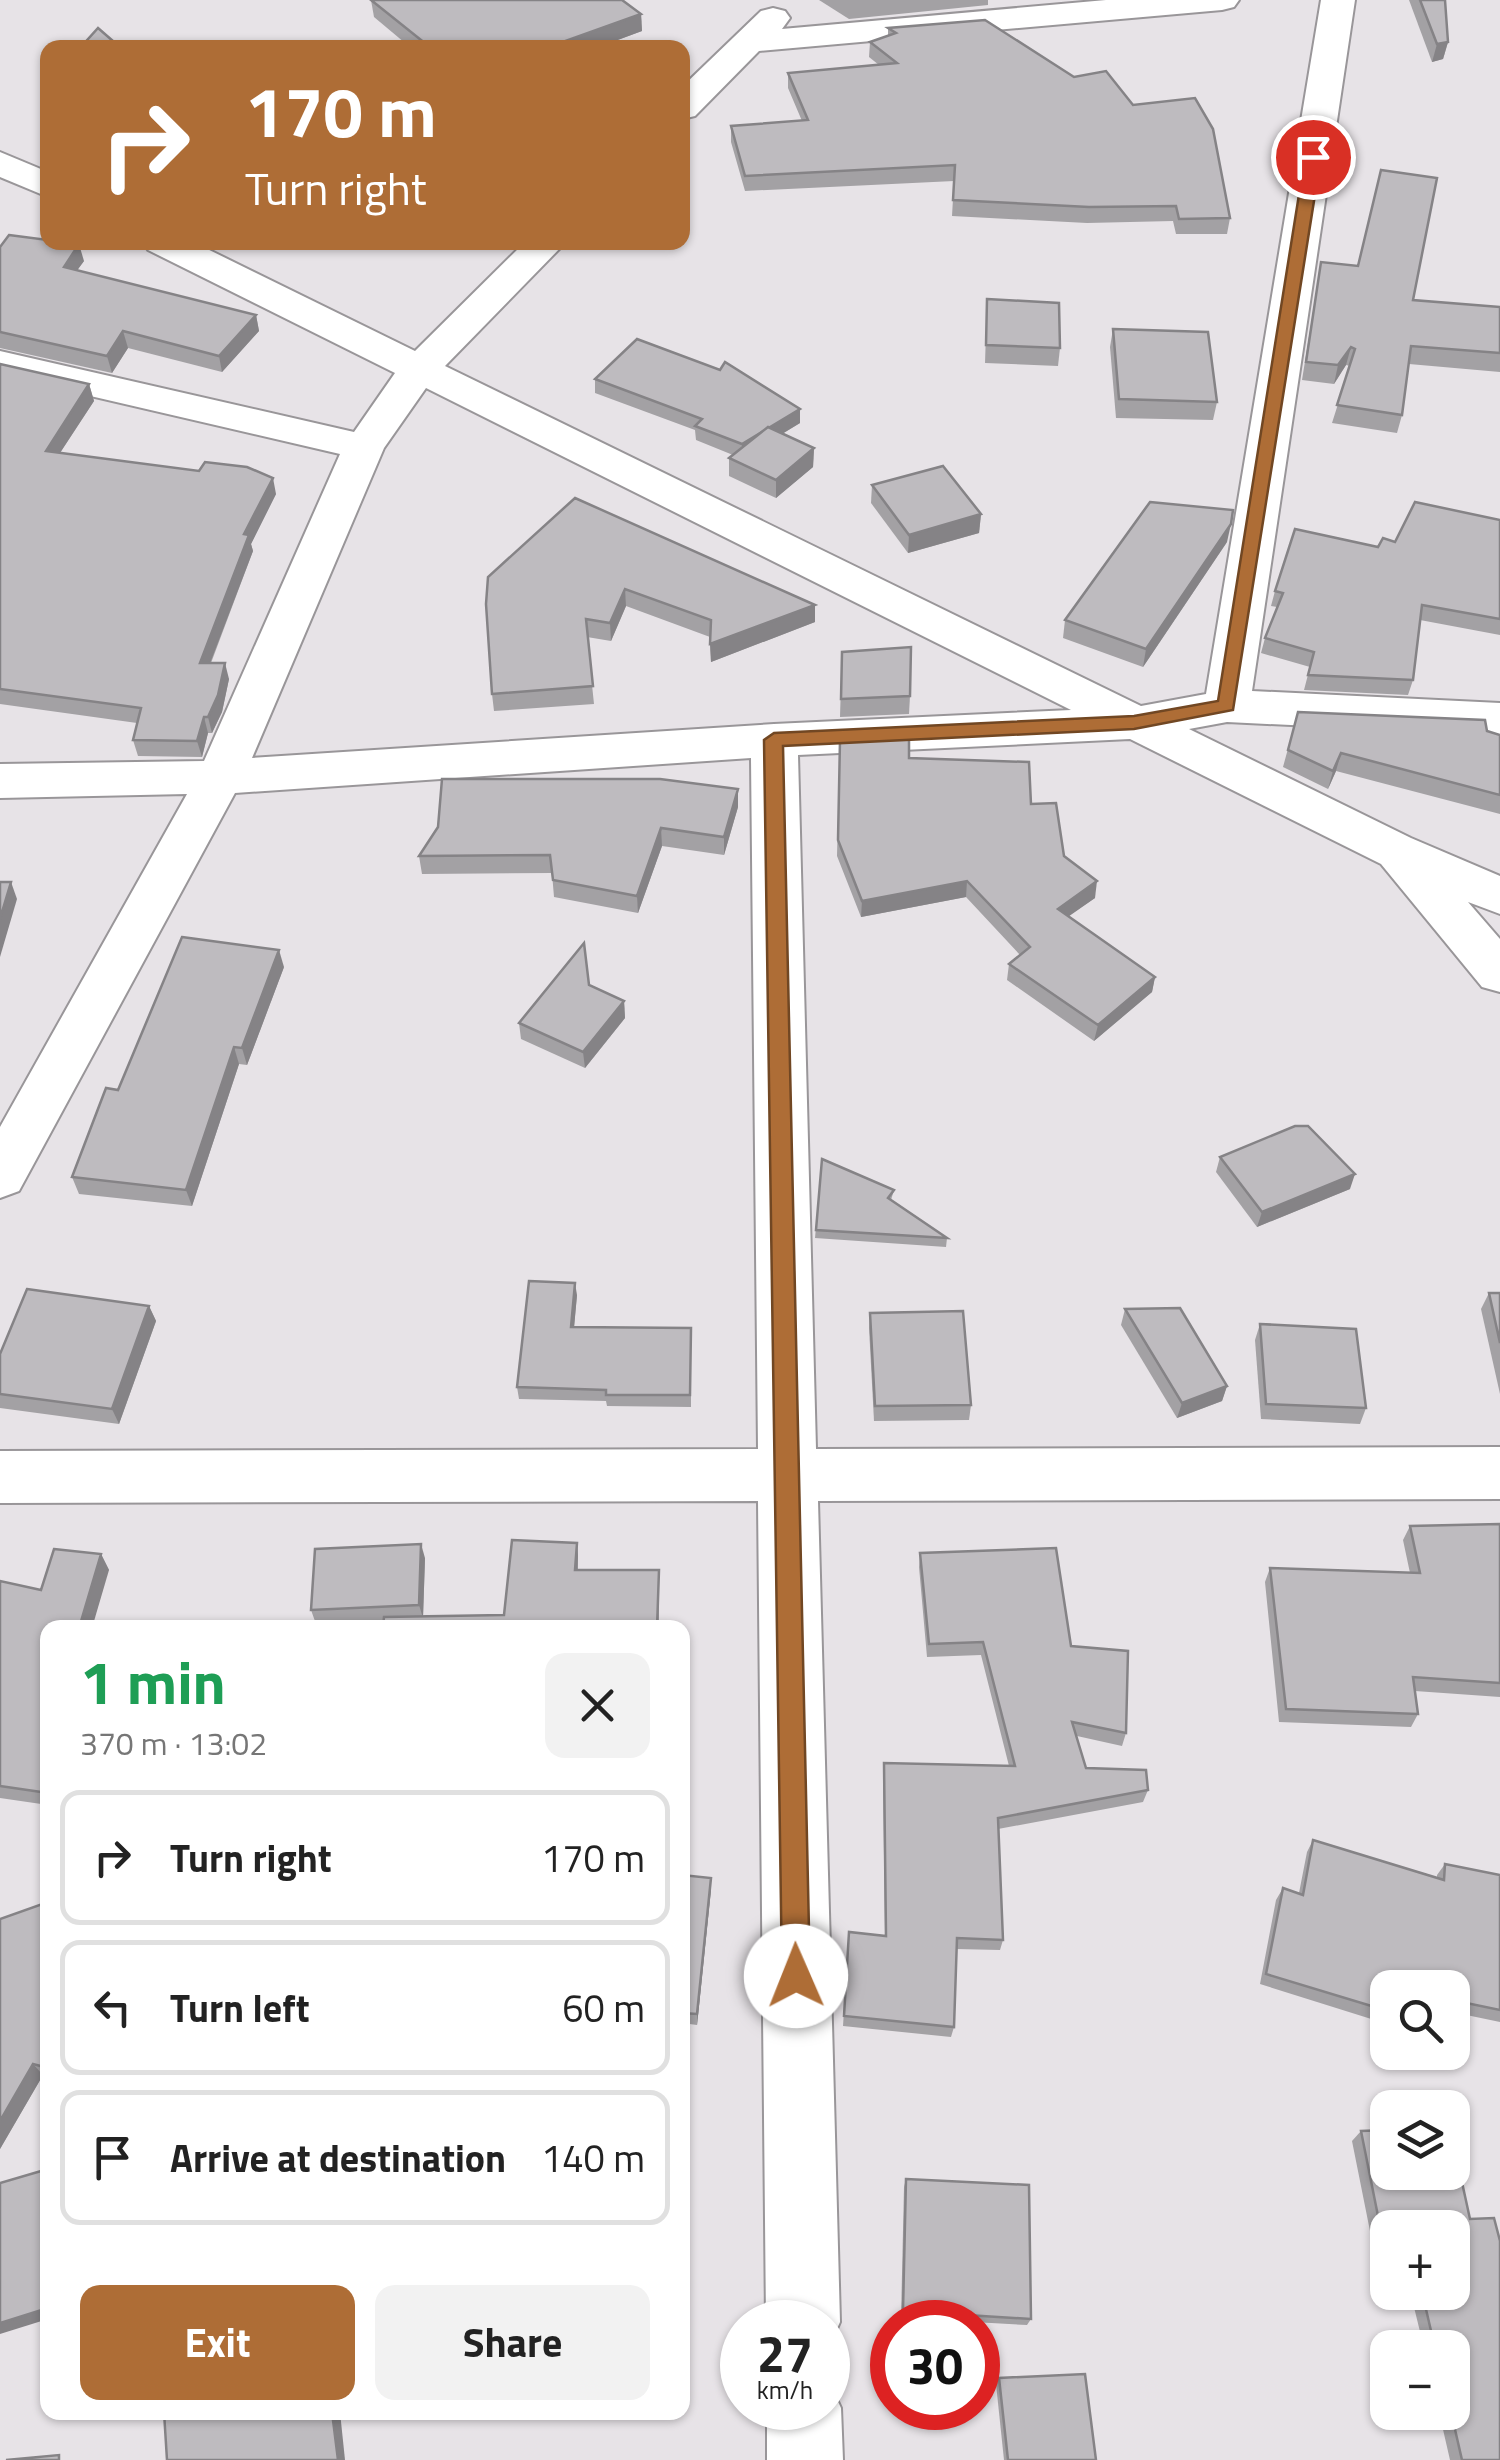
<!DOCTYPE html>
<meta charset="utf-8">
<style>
:root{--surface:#fff;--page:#f2f2f2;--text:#222;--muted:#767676;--line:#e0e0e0;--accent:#ae6d36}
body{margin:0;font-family:"Titillium Web",sans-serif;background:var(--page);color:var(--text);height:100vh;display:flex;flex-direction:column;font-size:38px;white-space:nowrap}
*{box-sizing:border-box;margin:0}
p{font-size:32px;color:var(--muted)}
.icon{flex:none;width:55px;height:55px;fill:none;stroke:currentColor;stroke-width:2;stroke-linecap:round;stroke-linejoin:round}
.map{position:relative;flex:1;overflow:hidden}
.side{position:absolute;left:40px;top:1620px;width:650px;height:800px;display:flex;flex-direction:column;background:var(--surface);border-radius:20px;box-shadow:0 2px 8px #0004}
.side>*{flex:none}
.guide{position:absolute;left:40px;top:40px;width:650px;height:210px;border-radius:20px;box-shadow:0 2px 8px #0004;background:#ae6d36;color:#fff;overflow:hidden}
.controls{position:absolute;left:1370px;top:1970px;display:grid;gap:20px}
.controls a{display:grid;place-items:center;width:100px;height:100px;border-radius:20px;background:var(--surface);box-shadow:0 2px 8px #0004;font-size:50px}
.speed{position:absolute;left:720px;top:2300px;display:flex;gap:20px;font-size:50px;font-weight:700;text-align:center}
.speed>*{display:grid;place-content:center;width:130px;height:130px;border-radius:50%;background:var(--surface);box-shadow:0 2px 8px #0004;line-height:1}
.speed small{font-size:25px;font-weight:400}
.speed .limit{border:15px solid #d22;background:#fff;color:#111}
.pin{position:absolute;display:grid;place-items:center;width:85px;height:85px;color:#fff;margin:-42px;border:5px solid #fff;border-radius:50%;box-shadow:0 2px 10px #0007}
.me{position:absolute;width:110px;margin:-55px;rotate:359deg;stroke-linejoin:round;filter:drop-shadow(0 0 8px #0008)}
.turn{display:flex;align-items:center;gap:35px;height:210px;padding:0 40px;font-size:45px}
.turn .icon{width:130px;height:130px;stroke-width:2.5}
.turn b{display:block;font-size:70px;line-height:85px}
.round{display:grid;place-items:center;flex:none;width:105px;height:105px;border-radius:20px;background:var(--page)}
.overview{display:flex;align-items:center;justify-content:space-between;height:170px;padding:0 40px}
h1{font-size:60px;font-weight:700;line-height:75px;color:#1e9e55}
.action{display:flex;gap:20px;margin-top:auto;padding:20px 40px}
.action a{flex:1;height:115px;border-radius:20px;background:var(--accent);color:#fff;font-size:40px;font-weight:700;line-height:115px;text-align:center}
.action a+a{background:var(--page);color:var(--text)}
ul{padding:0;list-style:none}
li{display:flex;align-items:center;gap:30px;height:135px;margin:0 20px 15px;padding:0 20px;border:5px solid var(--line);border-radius:20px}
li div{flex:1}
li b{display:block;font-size:38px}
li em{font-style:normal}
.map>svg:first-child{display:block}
</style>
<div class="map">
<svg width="1500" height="2460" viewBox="0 0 1500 2460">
<rect width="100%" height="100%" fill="#e7e3e7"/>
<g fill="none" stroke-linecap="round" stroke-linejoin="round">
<g stroke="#999699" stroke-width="4">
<g id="minor">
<path d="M 1106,0 L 1239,0 L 1234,7 L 1222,10 L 759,51 L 695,116 L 682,119 L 682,87 L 761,11 L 773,8 L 785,11 L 790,18 L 782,29 Z"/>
<path d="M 1321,0 L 1355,0 L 1252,691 L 1500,703 L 1500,735 L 1227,722 L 1189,729 L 1411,838 L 1500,876 L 1500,914 L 1468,902 L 1500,939 L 1500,992 L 1482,987 L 1381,864 L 1130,739 L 798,755 L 816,1449 L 1500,1447 L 1500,1499 L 818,1501 L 840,2322 L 828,2349 L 828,2322 L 766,2322 L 758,1501 L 0,1503 L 0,1451 L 758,1449 L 751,758 L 235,793 L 19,1191 L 0,1198 L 0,1127 L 187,794 L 0,798 L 0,764 L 204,761 L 340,454 L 0,375 L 0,351 L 354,432 L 395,373 L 148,250 L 143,242 L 193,242 L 415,351 L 525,242 L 566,242 L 445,366 L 1141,706 L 1206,694 ZM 426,388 L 1071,710 L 774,724 L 252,758 L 384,448 Z"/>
<path d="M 0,152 L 48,172 L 48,197 L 0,177 Z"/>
<path d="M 828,2380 L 841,2408 L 843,2460 L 767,2460 L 767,2408 L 828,2408 Z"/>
</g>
</g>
<use href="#minor" fill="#fff" fill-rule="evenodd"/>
</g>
<g fill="#a3a1a4" fill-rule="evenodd">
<path d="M 371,0 L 641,14 L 642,31 L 596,48 L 411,48 L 374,17 Z"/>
<path d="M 819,0 L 988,0 L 988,5 L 849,19 Z"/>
<path d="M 1409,0 L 1445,0 L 1448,42 L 1443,59 L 1432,62 Z"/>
<path d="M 888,28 L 1074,77 L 1133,105 L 1230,218 L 1227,234 L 1176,234 L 1173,221 L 1087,223 L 952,216 L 954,181 L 745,191 L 731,142 L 731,126 L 802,121 L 788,88 L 788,73 L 879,65 L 869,57 L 870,42 L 888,36 Z"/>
<path d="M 0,247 L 84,261 L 77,270 L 256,315 L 259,331 L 222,372 L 128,348 L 112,373 L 0,348 Z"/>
<path d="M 1321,262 L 1358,266 L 1413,300 L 1500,307 L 1500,372 L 1409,364 L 1402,415 L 1397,433 L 1332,423 L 1350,366 L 1346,365 L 1334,384 L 1302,380 Z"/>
<path d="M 987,299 L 1060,348 L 1058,366 L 985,363 Z"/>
<path d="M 1113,329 L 1217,402 L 1213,420 L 1116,418 L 1110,347 Z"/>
<path d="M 0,364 L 89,384 L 94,401 L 60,453 L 276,494 L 251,544 L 253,551 L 211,663 L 229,679 L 222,712 L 212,733 L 208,733 L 202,757 L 138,756 L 133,740 L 137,723 L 0,704 Z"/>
<path d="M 595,379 L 800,409 L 800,423 L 782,434 L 814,448 L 813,467 L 776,498 L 729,476 L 729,458 L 733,455 L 696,440 L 695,430 L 595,393 Z"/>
<path d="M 872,485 L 981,514 L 979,533 L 908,553 L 871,503 Z"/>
<path d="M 575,498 L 815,622 L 711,662 L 710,637 L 626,606 L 611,641 L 587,637 L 594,704 L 494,711 L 492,694 Z"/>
<path d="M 1500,520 L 1500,635 L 1420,620 L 1413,680 L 1408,695 L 1304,690 L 1310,667 L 1261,653 L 1265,638 L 1277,607 L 1271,606 L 1275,591 L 1378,547 Z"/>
<path d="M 1227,542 L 1143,667 L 1063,638 L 1065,620 Z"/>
<path d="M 842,652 L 910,696 L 909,714 L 840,717 Z"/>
<path d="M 1298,712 L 1487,731 L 1500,735 L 1500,814 L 1336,771 L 1328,789 L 1283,767 Z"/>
<path d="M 840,740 L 909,758 L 1031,804 L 1064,856 L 1095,898 L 1068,916 L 1155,977 L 1152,992 L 1094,1041 L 1007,980 L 1009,964 L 1020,955 L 966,897 L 861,917 L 837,856 Z"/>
<path d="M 738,807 L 724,855 L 662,846 L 638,913 L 554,897 L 552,873 L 422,874 L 419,856 Z"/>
<path d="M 284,967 L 247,1065 L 239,1064 L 192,1206 L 79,1194 L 72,1177 L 118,1090 Z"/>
<path d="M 589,985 L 624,1001 L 625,1018 L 585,1068 L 521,1039 L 519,1023 Z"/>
<path d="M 1220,1157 L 1350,1189 L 1257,1227 L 1216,1172 Z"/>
<path d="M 822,1159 L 894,1190 L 891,1200 L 947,1238 L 946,1247 L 815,1238 Z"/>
<path d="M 1489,1293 L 1500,1293 L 1500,1394 L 1481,1309 Z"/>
<path d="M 577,1295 L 574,1327 L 691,1340 L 691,1407 L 607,1406 L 606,1401 L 519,1399 L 517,1387 Z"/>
<path d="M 149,1306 L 156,1321 L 119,1424 L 0,1408 L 0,1354 Z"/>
<path d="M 1125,1309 L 1227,1386 L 1222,1401 L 1177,1418 L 1121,1325 Z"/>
<path d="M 870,1313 L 971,1405 L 969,1420 L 874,1421 L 869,1328 Z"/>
<path d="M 1260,1324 L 1366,1408 L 1360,1424 L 1261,1419 L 1255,1340 Z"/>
<path d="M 1500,1524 L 1500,1697 L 1415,1691 L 1418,1714 L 1411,1727 L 1279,1722 L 1265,1582 L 1270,1568 L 1410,1573 L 1403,1540 L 1410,1526 Z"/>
<path d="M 577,1543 L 578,1556 L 578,1570 L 659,1570 L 659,1628 L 383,1628 L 384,1620 L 316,1624 L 311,1610 L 425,1558 L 423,1616 L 504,1615 Z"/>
<path d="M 920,1553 L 1071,1646 L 1126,1733 L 1122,1746 L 1077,1736 L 1086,1768 L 1148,1790 L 1143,1802 L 998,1829 L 1003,1940 L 1000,1950 L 956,1949 L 954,2027 L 951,2037 L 843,2026 L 849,1932 L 885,1936 L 883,1775 L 884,1763 L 1009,1766 L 981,1655 L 927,1657 L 919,1567 Z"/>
<path d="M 101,1554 L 109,1570 L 48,1628 L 48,1805 L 0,1798 L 0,1581 L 41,1590 Z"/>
<path d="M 1313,1840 L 1437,1878 L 1437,1875 L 1445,1864 L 1500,1875 L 1500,2022 L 1452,2012 L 1452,1988 L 1388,1988 L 1388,2019 L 1384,2023 L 1260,1984 L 1276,1900 L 1283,1888 L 1299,1893 L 1307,1852 Z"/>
<path d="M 682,1875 L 711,1889 L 697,2025 L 682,2023 Z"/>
<path d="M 48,1902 L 48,2076 L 43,2075 L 0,2149 L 0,1919 Z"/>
<path d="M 1388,2130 L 1388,2172 L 1452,2172 L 1452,2164 L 1458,2164 L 1470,2219 L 1494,2218 L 1500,2241 L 1500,2460 L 1450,2460 L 1439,2412 L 1452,2412 L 1452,2348 L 1424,2348 L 1412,2299 L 1384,2301 L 1352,2141 L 1361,2131 ZM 1388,2228 L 1452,2228 L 1452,2292 L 1388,2292 Z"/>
<path d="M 906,2179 L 1031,2319 L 1027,2325 L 901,2318 L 904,2187 Z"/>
<path d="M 999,2378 L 1096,2460 L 1004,2460 L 996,2384 Z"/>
</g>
<g fill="#858386">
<path d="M 641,14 L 642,31 L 596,48 L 546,48 Z"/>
<path d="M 1448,42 L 1443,59 L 1432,62 L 1437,44 Z"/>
<path d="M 79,244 L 84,261 L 68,283 L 64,267 Z"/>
<path d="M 256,315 L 259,331 L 222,372 L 219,356 Z"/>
<path d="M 123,331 L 128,348 L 112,373 L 107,356 Z"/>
<path d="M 1351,347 L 1346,365 L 1334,384 L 1338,365 Z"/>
<path d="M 89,384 L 94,401 L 50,468 L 46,451 Z"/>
<path d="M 800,409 L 800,423 L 742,458 L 742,444 Z"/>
<path d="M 814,448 L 813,467 L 776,498 L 776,480 Z"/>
<path d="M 273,478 L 276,494 L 251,544 L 253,551 L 204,679 L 200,663 L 244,534 Z"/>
<path d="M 981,514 L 979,533 L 908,553 L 909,535 Z"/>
<path d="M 1231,524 L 1227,542 L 1143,667 L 1146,649 Z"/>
<path d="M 625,589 L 626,606 L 611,641 L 610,623 Z"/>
<path d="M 815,605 L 815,622 L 711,662 L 710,644 Z"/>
<path d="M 225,663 L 229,679 L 222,712 L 212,733 L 208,717 Z"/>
<path d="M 204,717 L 208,733 L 202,757 L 197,741 Z"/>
<path d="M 1341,753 L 1336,771 L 1328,789 L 1333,771 Z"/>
<path d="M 738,789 L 738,807 L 724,855 L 724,837 Z"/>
<path d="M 661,828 L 662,846 L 638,913 L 637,896 Z"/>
<path d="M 967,881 L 966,897 L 861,917 L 862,901 Z"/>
<path d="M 1097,881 L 1095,898 L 1055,926 L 1058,909 Z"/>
<path d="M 11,882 L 17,899 L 0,957 L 0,919 Z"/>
<path d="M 279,950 L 284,967 L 247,1065 L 242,1048 Z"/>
<path d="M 1155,977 L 1152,992 L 1094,1041 L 1098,1025 Z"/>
<path d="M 624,1001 L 625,1018 L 585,1068 L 583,1052 Z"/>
<path d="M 234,1047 L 239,1064 L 192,1206 L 186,1190 Z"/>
<path d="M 1355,1174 L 1350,1189 L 1257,1227 L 1262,1212 Z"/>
<path d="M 575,1283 L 577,1295 L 573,1339 L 571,1327 Z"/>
<path d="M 149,1306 L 156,1321 L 119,1424 L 112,1409 Z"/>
<path d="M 1227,1386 L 1222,1401 L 1177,1418 L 1182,1403 Z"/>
<path d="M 577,1543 L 578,1556 L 577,1583 L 575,1570 Z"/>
<path d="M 421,1544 L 425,1558 L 423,1618 L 419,1605 Z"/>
<path d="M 101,1554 L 109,1570 L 92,1628 L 79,1628 Z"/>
<path d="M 711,1878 L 711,1889 L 697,2025 L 697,2014 Z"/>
<path d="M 33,2064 L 43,2075 L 0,2149 L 0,2121 Z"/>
<path d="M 48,2308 L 48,2319 L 0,2334 L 0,2323 Z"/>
<path d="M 332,2412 L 340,2412 L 345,2460 L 338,2460 Z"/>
</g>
<g fill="#bebbbf" stroke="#858386" stroke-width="2.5">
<path d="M 371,0 L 622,0 L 641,14 L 546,48 L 431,48 Z"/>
<path d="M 1420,0 L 1445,0 L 1448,42 L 1437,44 Z"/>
<path d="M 985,20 L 1074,77 L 1106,71 L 1133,105 L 1195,98 L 1213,129 L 1230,218 L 1179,219 L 1176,206 L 1089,207 L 953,200 L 955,165 L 745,176 L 731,126 L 808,120 L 788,73 L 897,63 L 870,42 L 896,33 L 888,28 Z"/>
<path d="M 98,28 L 121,48 L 80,48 Z"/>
<path d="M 1381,170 L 1437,178 L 1413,300 L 1500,307 L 1500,353 L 1411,346 L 1402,415 L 1337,405 L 1355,349 L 1351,347 L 1338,365 L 1306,362 L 1321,262 L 1358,266 Z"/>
<path d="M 9,235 L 48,240 L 48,242 L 79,244 L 64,267 L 256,315 L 219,356 L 123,331 L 107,356 L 0,332 L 0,247 Z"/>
<path d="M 987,299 L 1059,303 L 1060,348 L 986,345 Z"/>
<path d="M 1113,329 L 1208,332 L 1217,402 L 1119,399 Z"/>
<path d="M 637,339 L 720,370 L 725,362 L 800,409 L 742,444 L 695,426 L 702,419 L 595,379 Z"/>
<path d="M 0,364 L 89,384 L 46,451 L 199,471 L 205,462 L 247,467 L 273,478 L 244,534 L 249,535 L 200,663 L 225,663 L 218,695 L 208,717 L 204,717 L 197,741 L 133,740 L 141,708 L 0,689 Z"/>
<path d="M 768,427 L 814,448 L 776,480 L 729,458 Z"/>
<path d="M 943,466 L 981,514 L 909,535 L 872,485 Z"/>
<path d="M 575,498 L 815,605 L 710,644 L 711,620 L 625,589 L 610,623 L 586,619 L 593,686 L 492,694 L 486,604 L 488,577 Z"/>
<path d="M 1150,502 L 1233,510 L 1231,524 L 1146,649 L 1065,620 Z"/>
<path d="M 1415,502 L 1500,520 L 1500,619 L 1422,605 L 1413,680 L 1308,675 L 1314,652 L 1265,638 L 1283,593 L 1275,591 L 1295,529 L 1378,547 L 1383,538 L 1395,542 Z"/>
<path d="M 911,647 L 910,696 L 841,699 L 842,652 Z"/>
<path d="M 1298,712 L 1485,720 L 1487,731 L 1500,735 L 1500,795 L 1341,753 L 1333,771 L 1288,750 Z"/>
<path d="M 909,737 L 909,758 L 1029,762 L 1031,804 L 1056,803 L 1064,856 L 1097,881 L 1058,909 L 1155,977 L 1098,1025 L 1009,964 L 1030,947 L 967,881 L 862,901 L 838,840 L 840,740 Z"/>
<path d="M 442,779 L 660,779 L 738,789 L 724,837 L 661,828 L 637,896 L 553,880 L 550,855 L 419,856 L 438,827 Z"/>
<path d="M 0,882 L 11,882 L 0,919 Z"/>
<path d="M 182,937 L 279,950 L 242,1048 L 234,1047 L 186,1190 L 72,1177 L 106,1088 L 118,1090 Z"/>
<path d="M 584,943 L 589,985 L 624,1001 L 583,1052 L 519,1023 Z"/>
<path d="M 1295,1126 L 1308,1126 L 1355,1174 L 1262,1212 L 1220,1157 Z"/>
<path d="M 822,1159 L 894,1190 L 888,1198 L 947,1238 L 816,1230 Z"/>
<path d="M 529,1281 L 575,1283 L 571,1327 L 691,1328 L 690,1395 L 606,1395 L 606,1390 L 517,1387 Z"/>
<path d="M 27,1289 L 149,1306 L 112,1409 L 0,1394 L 0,1354 Z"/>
<path d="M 1489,1293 L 1500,1293 L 1500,1343 Z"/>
<path d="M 1180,1308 L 1227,1386 L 1182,1403 L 1125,1309 Z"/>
<path d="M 963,1311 L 971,1405 L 875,1406 L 870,1313 Z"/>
<path d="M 1260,1324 L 1356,1329 L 1366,1408 L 1266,1404 Z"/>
<path d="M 1500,1524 L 1500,1683 L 1413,1677 L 1418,1714 L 1286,1709 L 1270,1568 L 1420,1573 L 1410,1526 Z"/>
<path d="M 512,1540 L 577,1543 L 575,1570 L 659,1570 L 657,1628 L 383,1628 L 384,1617 L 504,1615 Z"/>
<path d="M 421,1544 L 419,1605 L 311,1610 L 315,1549 Z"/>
<path d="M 1056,1548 L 1071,1646 L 1128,1651 L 1126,1733 L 1072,1722 L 1086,1768 L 1146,1770 L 1148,1790 L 998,1818 L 1003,1940 L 957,1938 L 954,2027 L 844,2016 L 849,1932 L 886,1936 L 884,1763 L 1015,1766 L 983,1642 L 929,1644 L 920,1553 Z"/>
<path d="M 54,1549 L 101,1554 L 79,1628 L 48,1628 L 48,1793 L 0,1786 L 0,1581 L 41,1590 Z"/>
<path d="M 1313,1840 L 1444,1880 L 1445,1864 L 1500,1875 L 1500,2010 L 1452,2000 L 1452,1988 L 1388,1988 L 1388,2011 L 1266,1974 L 1283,1888 L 1303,1895 Z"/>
<path d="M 682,1875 L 711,1878 L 697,2014 L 682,2013 Z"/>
<path d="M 48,1902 L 48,2068 L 33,2064 L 0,2121 L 0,1919 Z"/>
<path d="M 1388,2130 L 1388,2172 L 1452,2172 L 1452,2164 L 1458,2164 L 1470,2219 L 1494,2218 L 1500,2241 L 1500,2460 L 1462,2460 L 1451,2412 L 1452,2412 L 1452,2348 L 1435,2348 L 1422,2292 L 1452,2292 L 1452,2228 L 1388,2228 L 1388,2266 L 1361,2131 Z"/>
<path d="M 48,2169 L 48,2308 L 0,2323 L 0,2183 Z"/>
<path d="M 906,2179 L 1029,2185 L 1031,2319 L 903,2311 Z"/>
<path d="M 1085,2374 L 1096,2460 L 1008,2460 L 999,2378 Z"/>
<path d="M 164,2412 L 332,2412 L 338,2460 L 167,2460 Z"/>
<path d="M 59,2455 L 59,2460 L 6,2460 Z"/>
</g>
<path fill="#ae6d36" stroke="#714723" stroke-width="2.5" d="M 1313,152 L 1321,157 L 1233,710 L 1134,729 L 783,746 L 810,1976 L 806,1985 L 796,1989 L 786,1985 L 782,1976 L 764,740 L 774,733 L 1134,716 L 1218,701 L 1305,157 Z"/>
</svg>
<div class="controls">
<a><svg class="icon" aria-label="search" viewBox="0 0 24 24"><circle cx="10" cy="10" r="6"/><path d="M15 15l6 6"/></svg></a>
<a><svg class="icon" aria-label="layers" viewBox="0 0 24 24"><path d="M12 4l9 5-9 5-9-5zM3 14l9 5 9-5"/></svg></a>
<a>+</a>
<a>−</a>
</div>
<div class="speed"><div>27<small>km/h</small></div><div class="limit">30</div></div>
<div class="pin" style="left:1313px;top:157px;background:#d93025"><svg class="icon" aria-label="arrive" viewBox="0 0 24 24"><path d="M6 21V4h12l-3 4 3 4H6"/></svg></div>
<svg class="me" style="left:796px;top:1976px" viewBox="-20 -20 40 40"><circle r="19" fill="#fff"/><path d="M0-13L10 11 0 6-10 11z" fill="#ae6d36"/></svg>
<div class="guide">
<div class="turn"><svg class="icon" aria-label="right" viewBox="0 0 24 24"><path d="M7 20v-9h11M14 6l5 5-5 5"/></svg><div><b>170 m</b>Turn right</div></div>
</div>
<section class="side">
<div class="overview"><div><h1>1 min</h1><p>370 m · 13:02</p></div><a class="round"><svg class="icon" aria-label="close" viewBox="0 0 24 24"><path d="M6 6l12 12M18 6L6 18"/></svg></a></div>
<ul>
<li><svg class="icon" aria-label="right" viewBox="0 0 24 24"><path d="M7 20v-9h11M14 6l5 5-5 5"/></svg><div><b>Turn right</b></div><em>170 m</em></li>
<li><svg class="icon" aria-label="left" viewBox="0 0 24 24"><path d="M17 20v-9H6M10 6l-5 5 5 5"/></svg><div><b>Turn left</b></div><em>60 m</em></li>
<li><svg class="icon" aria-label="arrive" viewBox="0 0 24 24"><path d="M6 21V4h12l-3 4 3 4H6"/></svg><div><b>Arrive at destination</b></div><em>140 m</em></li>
</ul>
<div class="action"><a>Exit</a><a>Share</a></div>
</section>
</div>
